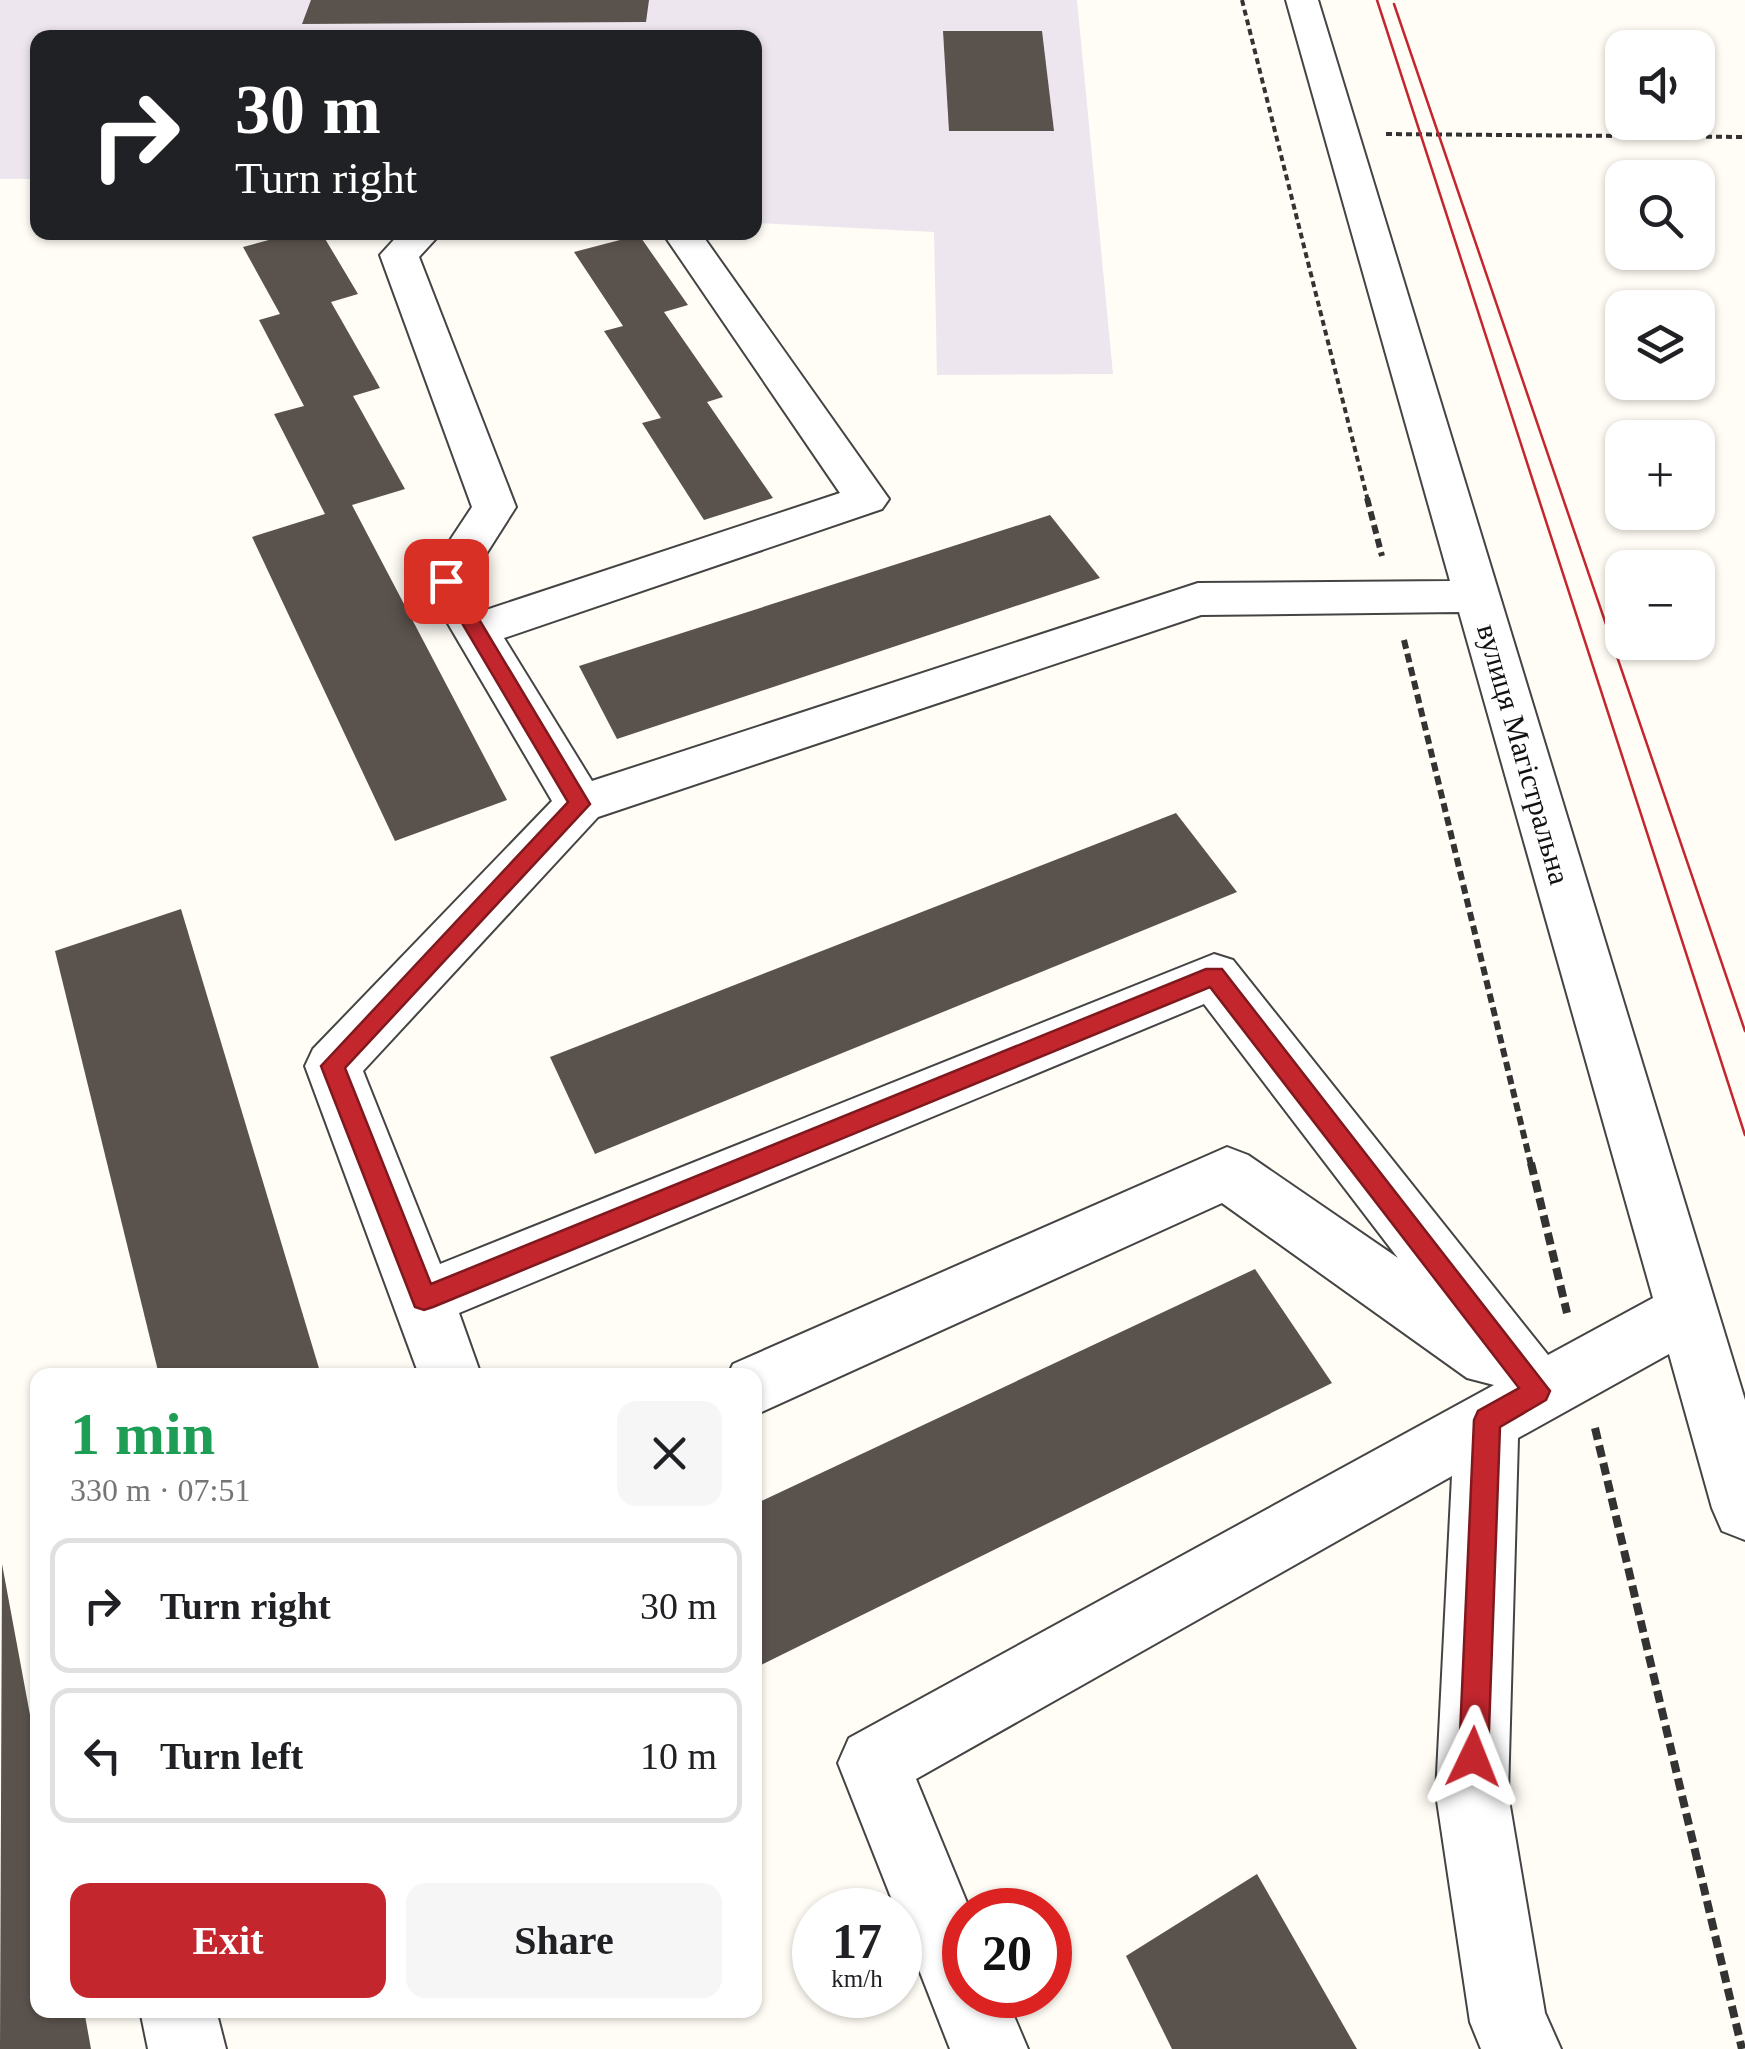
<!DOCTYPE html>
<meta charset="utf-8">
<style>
:root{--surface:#fff;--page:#f6f6f6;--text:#202124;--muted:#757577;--line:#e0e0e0;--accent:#c4262e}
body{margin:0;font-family:Georgia,serif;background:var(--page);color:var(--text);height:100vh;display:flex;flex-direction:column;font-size:38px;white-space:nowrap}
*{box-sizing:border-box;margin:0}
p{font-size:32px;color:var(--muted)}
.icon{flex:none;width:55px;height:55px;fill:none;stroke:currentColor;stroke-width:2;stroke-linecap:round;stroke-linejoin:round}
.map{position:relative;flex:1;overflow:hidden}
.panel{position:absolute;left:30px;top:1368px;width:732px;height:650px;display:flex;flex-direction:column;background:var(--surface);border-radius:20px;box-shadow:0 2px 8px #0004}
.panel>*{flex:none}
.banner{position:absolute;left:30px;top:30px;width:732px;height:210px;border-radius:20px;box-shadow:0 2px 8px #0004;background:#202124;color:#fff;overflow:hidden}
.tools{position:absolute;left:1605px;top:30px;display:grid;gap:20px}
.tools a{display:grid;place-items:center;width:110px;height:110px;border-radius:20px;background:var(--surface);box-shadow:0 2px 8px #0004;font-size:50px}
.speed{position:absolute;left:792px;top:1888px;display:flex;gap:20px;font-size:50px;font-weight:700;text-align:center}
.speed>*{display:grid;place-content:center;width:130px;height:130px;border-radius:50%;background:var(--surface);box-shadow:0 2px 8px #0004;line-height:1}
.speed small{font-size:25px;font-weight:400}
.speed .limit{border:15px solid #d22;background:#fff;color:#111}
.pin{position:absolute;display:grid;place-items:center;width:85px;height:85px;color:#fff;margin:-42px;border-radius:20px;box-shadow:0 5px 15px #0006}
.me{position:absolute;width:110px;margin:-55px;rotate:2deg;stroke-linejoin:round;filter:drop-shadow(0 0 8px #0008)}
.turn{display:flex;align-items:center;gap:35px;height:210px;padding:0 40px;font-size:45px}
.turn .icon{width:130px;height:130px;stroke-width:2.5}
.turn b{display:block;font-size:70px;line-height:85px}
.round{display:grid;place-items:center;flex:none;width:105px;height:105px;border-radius:20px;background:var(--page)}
.summary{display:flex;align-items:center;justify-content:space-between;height:170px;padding:0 40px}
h1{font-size:60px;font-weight:700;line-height:75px;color:#1e9e55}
.primary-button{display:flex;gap:20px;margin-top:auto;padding:20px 40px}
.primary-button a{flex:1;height:115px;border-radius:20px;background:var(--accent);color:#fff;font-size:40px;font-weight:700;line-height:115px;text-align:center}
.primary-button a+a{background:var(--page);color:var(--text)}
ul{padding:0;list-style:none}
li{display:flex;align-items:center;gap:30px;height:135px;margin:0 20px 15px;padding:0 20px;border:5px solid var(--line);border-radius:20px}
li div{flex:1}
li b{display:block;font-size:38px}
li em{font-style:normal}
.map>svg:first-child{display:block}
</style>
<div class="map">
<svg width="1745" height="2049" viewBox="0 0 1745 2049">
<rect width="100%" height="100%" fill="#fffdf5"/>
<path fill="#eee6ef" d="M 0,0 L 1077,0 L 1113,374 L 937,375 L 934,232 L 755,223 L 755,38 L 38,38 L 37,179 L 0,179 Z"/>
<g fill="#5a524d">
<path d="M 311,0 L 649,0 L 646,22 L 302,24 Z"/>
<path d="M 943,31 L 1042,31 L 1054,131 L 949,131 Z"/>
<path d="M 298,232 L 321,232 L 358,294 L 331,302 L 380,388 L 353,396 L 405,489 L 352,505 L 507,800 L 395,841 L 252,537 L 325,514 L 274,414 L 304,406 L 259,320 L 280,314 L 243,247 Z"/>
<path d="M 639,235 L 688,305 L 664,312 L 723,397 L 707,402 L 773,498 L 704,520 L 642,423 L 661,418 L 604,331 L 623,326 L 574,252 Z"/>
<path d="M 1050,515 L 1100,578 L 617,739 L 579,666 Z"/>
<path d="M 1176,813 L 1237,892 L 595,1154 L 550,1057 Z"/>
<path d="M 181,909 L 321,1375 L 159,1375 L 55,951 Z"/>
<path d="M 1255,1269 L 1332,1383 L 755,1668 L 755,1504 Z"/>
<path d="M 2,1564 L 38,1758 L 38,2010 L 84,2010 L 91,2049 L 0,2049 Z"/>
<path d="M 1257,1874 L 1357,2049 L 1172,2049 L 1126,1956 Z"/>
</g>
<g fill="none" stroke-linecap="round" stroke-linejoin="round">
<g stroke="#444" stroke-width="4">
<g id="minor">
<path d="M 1286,0 L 1318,0 L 1745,1400 L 1745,1540 L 1722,1531 L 1712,1508 L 1669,1354 L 1518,1438 L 1508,1794 L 1545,2013 L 1561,2049 L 1481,2049 L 1470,2022 L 1436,1794 L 1452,1476 L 916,1779 L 970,1910 L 965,1910 L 965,1995 L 1005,1995 L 1028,2049 L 950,2049 L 900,1921 L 900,1910 L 896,1910 L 838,1763 L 849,1738 L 1494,1385 L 1467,1378 L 1222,1203 L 755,1415 L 755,1375 L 728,1375 L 733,1364 L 1227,1147 L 1248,1155 L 1398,1258 L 1204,1004 L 459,1313 L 481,1375 L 419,1375 L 305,1066 L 313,1049 L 552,801 L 423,581 L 472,507 L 380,255 L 401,232 L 442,232 L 419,257 L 516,507 L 469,581 L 486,610 L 840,493 L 662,232 L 700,232 L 889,499 L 882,509 L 504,638 L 592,781 L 1198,583 L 1450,581 ZM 1459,612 L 1653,1298 L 1548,1355 L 1233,960 L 1214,954 L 440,1264 L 363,1071 L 598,817 L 1201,615 Z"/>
<path d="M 140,2010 L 216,2010 L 226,2049 L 148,2049 Z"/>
</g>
</g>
<g stroke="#333" stroke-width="4" stroke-dasharray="6 4" stroke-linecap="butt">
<path d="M 1242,0 L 1368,501"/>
<path d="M 1386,134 L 1745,137"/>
</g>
<g stroke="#333" stroke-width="6" stroke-dasharray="9 5" stroke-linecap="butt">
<path d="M 1367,498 L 1382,556"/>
<path d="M 1404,640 L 1531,1165"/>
</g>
<g stroke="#333" stroke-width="8" stroke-dasharray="12 6" stroke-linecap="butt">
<path d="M 1531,1163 L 1567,1313"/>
<path d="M 1595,1428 L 1742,2049"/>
</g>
<use href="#minor" fill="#fff" fill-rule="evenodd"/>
<g stroke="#c4262e" stroke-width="2.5">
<path d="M 1377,0 L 1745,1135"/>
<path d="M 1394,4 L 1745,1031"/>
</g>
</g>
<path fill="#c4262e" stroke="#7f191e" stroke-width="2.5" d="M 446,575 L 453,576 L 590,804 L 345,1068 L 431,1284 L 1206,969 L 1222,969 L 1550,1391 L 1546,1400 L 1500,1427 L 1488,1757 L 1484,1767 L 1473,1771 L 1463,1767 L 1459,1757 L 1474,1420 L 1478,1411 L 1519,1388 L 1210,987 L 433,1307 L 424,1310 L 415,1307 L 321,1066 L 568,802 L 437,581 Z"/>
<g text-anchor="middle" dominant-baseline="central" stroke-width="10" stroke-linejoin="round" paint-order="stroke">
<g font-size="30" fill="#111" stroke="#fff">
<text transform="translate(1524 754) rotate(74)">вулиця Магістральна</text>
</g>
</g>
</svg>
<div class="tools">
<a><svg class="icon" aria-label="sound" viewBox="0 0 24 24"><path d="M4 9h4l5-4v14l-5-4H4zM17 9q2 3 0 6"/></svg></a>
<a><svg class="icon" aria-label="search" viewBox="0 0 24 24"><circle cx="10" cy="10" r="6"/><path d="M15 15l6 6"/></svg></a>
<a><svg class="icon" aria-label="layers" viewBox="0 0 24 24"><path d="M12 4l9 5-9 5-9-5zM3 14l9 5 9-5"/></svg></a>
<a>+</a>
<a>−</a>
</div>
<div class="speed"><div>17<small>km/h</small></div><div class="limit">20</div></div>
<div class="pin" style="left:446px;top:581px;background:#d93025"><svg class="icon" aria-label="arrive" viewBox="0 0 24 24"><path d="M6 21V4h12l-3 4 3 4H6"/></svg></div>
<svg class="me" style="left:1473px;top:1757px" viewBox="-20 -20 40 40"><path d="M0-17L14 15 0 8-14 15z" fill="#c4262e" stroke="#fff" stroke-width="4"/></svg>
<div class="banner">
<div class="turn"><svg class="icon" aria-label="right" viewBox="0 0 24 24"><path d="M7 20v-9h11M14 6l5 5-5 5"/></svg><div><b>30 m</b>Turn right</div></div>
</div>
<section class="panel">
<div class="summary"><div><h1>1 min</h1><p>330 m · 07:51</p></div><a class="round"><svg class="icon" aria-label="close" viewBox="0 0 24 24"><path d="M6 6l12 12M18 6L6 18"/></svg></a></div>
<ul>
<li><svg class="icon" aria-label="right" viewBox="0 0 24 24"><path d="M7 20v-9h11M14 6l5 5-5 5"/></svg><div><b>Turn right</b></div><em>30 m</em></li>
<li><svg class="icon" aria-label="left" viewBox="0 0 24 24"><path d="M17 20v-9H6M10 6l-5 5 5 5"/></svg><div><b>Turn left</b></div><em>10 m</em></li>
</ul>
<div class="primary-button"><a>Exit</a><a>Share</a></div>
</section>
</div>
